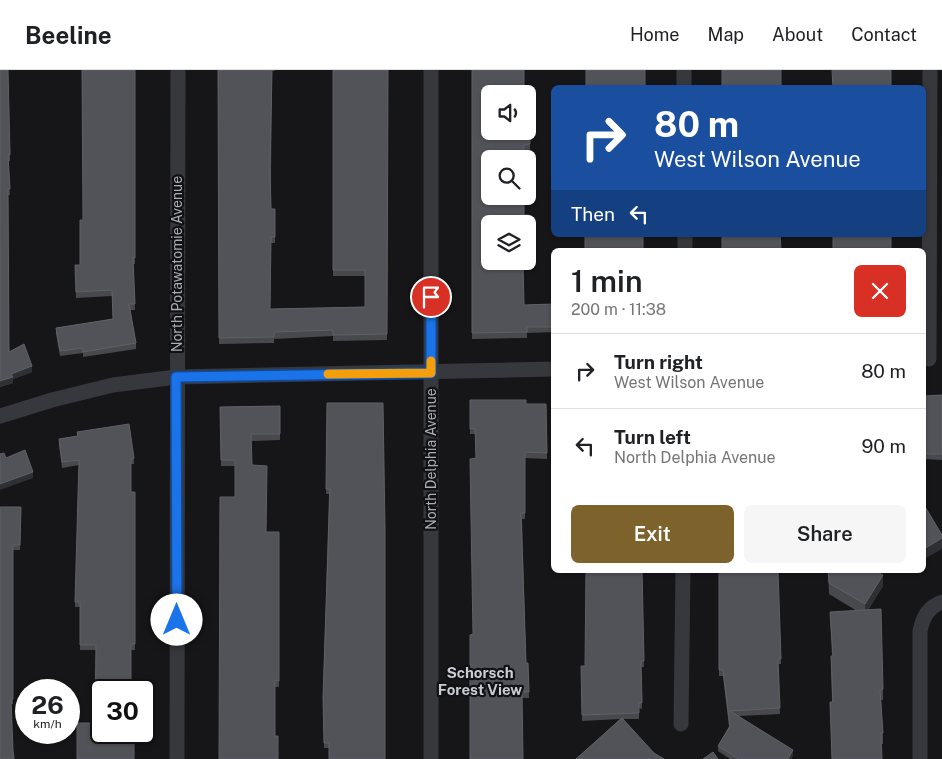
<!DOCTYPE html>
<meta charset="utf-8">
<style>
:root{--surface:#fff;--page:#f6f6f6;--text:#202124;--muted:#757577;--line:#e0e0e0;--accent:#7e622b}
body{margin:0;font-family:"Public Sans",sans-serif;background:var(--page);color:var(--text);height:100vh;display:flex;flex-direction:column;font-size:19px;white-space:nowrap}
*{box-sizing:border-box;margin:0}
p{font-size:16px;color:var(--muted)}
.icon{flex:none;width:28px;height:28px;fill:none;stroke:currentColor;stroke-width:2;stroke-linecap:round;stroke-linejoin:round}
.map{position:relative;flex:1;overflow:hidden}
.details{position:absolute;left:551px;top:178px;width:375px;height:325px;display:flex;flex-direction:column;background:var(--surface);border-radius:8px;box-shadow:0 1px 4px #0004}
.details>*{flex:none}
.guide{position:absolute;left:551px;top:15px;width:375px;height:152px;border-radius:8px;box-shadow:0 1px 4px #0004;background:#1a4fa0;color:#fff;overflow:hidden}
.controls{position:absolute;left:481px;top:15px;display:grid;gap:10px}
.controls a{display:grid;place-items:center;width:55px;height:55px;border-radius:8px;background:var(--surface);box-shadow:0 1px 4px #0004;font-size:25px}
.speed{position:absolute;left:15px;top:609px;display:flex;gap:10px;font-size:25px;font-weight:700;text-align:center}
.speed>*{display:grid;place-content:center;width:65px;height:65px;border-radius:50%;background:var(--surface);box-shadow:0 1px 4px #0004;line-height:1}
.speed small{font-size:12px;font-weight:400}
.speed .limit{border:2px solid #111;border-radius:8px;background:#fff;color:#111}
.pin{position:absolute;display:grid;place-items:center;width:42px;height:42px;color:#fff;margin:-21px;border:2px solid #fff;border-radius:50%;box-shadow:0 1px 5px #0007}
.me{position:absolute;width:55px;margin:-28px;rotate:0deg;stroke-linejoin:round;filter:drop-shadow(0 0 4px #0008)}
.turn{display:flex;align-items:center;gap:18px;height:105px;padding:0 20px;font-size:22px}
.turn .icon{width:65px;height:65px;stroke-width:2.5}
.turn b{display:block;font-size:35px;line-height:42px}
.then{display:flex;align-items:center;height:48px;padding:0 20px;background:#0003;gap:10px;font-size:19px}
.round{display:grid;place-items:center;flex:none;width:52px;height:52px;border-radius:8px;background:var(--page)}
.summary{display:flex;align-items:center;justify-content:space-between;height:85px;padding:0 20px}
h1{font-size:30px;font-weight:600;line-height:38px}
.cta{display:flex;gap:10px;margin-top:auto;padding:10px 20px}
.cta a{flex:1;height:58px;border-radius:8px;background:var(--accent);color:#fff;font-size:20px;font-weight:600;line-height:58px;text-align:center}
.cta a+a{background:var(--page);color:var(--text)}
ul{padding:0;list-style:none}
li{display:flex;align-items:center;gap:15px;height:75px;padding:0 20px;border-top:1px solid var(--line)}
li div{flex:1}
li b{display:block;font-size:19px}
li em{font-style:normal}
header{display:flex;align-items:center;gap:30px;box-sizing:border-box;height:70px;padding:0 25px;background:var(--surface);border-bottom:1px solid var(--line)}
header strong{font-size:24px}
nav{display:flex;gap:28px;margin-inline-start:auto;font-size:18px}
.map>svg:first-child{display:block}
</style>
<header>
<strong>Beeline</strong>
<nav><a>Home</a><a>Map</a><a>About</a><a>Contact</a></nav>
</header>
<div class="map">
<svg width="942" height="689" viewBox="0 0 942 689">
<rect width="100%" height="100%" fill="#161618"/>
<g fill="none" stroke-linecap="round" stroke-linejoin="round">
<g stroke="#37383d" stroke-width="15">
<path d="M 684,0 L 684,18"/>
<path d="M 685,165 L 685,180"/>
<path d="M 929,289 L 930,0"/>
<path d="M 0,346 L 52,330 L 113,315 L 176,307 L 554,299"/>
<path d="M 681,654 L 683,500"/>
<path d="M 177,689 L 178,0"/>
<path d="M 431,689 L 431,0"/>
<path d="M 920,689 L 920,561 C 923,547 928,537 942,532"/>
</g>
</g>
<g fill="#47494d">
<path d="M 0,0 L 10,85 L 10,91 L 8,91 L 10,125 L 8,125 L 9,282 L 32,302 L 13,309 L 13,313 L 0,317 Z"/>
<path d="M 135,0 L 135,194 L 133,194 L 135,240 L 130,240 L 136,273 L 136,279 L 83,287 L 83,283 L 60,286 L 56,264 L 56,258 L 113,249 L 112,226 L 76,228 L 75,195 L 80,195 L 83,150 Z"/>
<path d="M 218,0 L 275,0 L 275,1 L 272,1 L 271,103 L 271,139 L 275,139 L 275,173 L 271,173 L 270,239 L 365,237 L 365,206 L 333,206 L 333,0 L 388,0 L 387,270 L 333,271 L 333,266 L 274,269 L 274,273 L 219,274 Z"/>
<path d="M 472,0 L 490,24 L 529,25 L 530,80 L 524,80 L 490,89 L 524,145 L 529,145 L 529,175 L 528,176 L 528,154 L 490,154 L 524,235 L 554,234 L 554,262 L 527,263 L 527,268 L 472,269 Z"/>
<path d="M 942,325 L 942,390 L 924,389 L 924,326 Z"/>
<path d="M 470,330 L 526,334 L 546,334 L 547,389 L 525,388 L 525,449 L 522,449 L 526,593 L 528,593 L 529,628 L 522,628 L 473,564 L 476,388 L 475,364 L 470,364 Z"/>
<path d="M 327,333 L 383,333 L 329,678 L 324,678 L 323,627 L 329,424 L 326,424 Z"/>
<path d="M 280,336 L 280,370 L 251,371 L 252,395 L 266,462 L 279,462 L 279,617 L 275,617 L 235,427 L 235,396 L 221,396 L 220,337 Z"/>
<path d="M 77,362 L 134,388 L 134,394 L 131,394 L 131,422 L 135,422 L 135,580 L 131,580 L 131,620 L 101,620 L 130,669 L 134,689 L 95,653 L 96,580 L 80,580 L 80,537 L 75,537 L 79,395 L 62,398 L 59,375 L 59,369 L 77,366 Z"/>
<path d="M 0,437 L 21,437 L 20,480 L 13,480 L 13,634 L 11,634 L 13,680 L 0,689 Z"/>
<path d="M 642,500 L 644,597 L 641,597 L 642,639 L 639,638 L 639,649 L 623,649 L 576,689 L 620,649 L 582,651 L 581,596 L 585,596 Z"/>
<path d="M 719,500 L 781,589 L 781,594 L 778,594 L 780,644 L 739,646 L 793,685 L 791,689 L 730,689 L 718,681 L 718,676 L 729,657 L 723,606 L 719,606 Z"/>
<path d="M 828,500 L 883,516 L 868,540 L 883,619 L 883,630 L 881,630 L 883,663 L 883,674 L 881,674 L 882,689 L 832,689 L 830,632 L 832,632 L 831,597 L 831,586 L 832,586 L 830,542 L 857,541 L 829,524 Z"/>
</g>
<g fill="#2f3033">
<path d="M 32,296 L 32,302 L 13,309 L 13,313 L 0,317 L 0,311 L 11,304 Z"/>
<path d="M 33,402 L 33,408 L 0,420 L 0,414 Z"/>
<path d="M 942,468 L 942,479 L 924,489 L 924,479 Z"/>
<path d="M 883,505 L 883,516 L 865,545 L 865,534 Z"/>
<path d="M 793,680 L 793,685 L 791,689 L 788,689 Z"/>
</g>
<g fill="#525359" stroke="#5f6168">
<path d="M 0,0 L 8,0 L 10,85 L 8,85 L 10,119 L 8,119 L 9,282 L 24,274 L 32,296 L 11,304 L 13,307 L 0,311 Z"/>
<path d="M 82,0 L 135,0 L 135,188 L 133,188 L 135,234 L 129,234 L 136,273 L 83,282 L 83,278 L 60,281 L 56,258 L 113,249 L 112,220 L 76,222 L 75,195 L 80,195 L 80,150 L 83,150 Z"/>
<path d="M 218,0 L 272,0 L 270,100 L 271,139 L 275,139 L 275,167 L 271,167 L 270,239 L 365,237 L 365,200 L 333,200 L 333,0 L 388,0 L 387,264 L 333,265 L 333,260 L 274,262 L 274,267 L 219,268 Z"/>
<path d="M 472,0 L 524,0 L 524,24 L 490,24 L 490,61 L 528,61 L 528,25 L 529,25 L 530,74 L 524,75 L 523,89 L 490,89 L 490,126 L 524,126 L 524,145 L 529,145 L 529,170 L 528,170 L 528,154 L 490,154 L 490,191 L 523,191 L 524,235 L 554,234 L 554,257 L 527,257 L 527,262 L 472,263 Z"/>
<path d="M 586,0 L 645,0 L 645,17 L 586,18 Z"/>
<rect x="722" y="0" width="59" height="18"/>
<path d="M 832,0 L 891,0 L 891,18 L 833,18 Z"/>
<rect x="585" y="165" width="58" height="15"/>
<path d="M 722,165 L 780,165 L 781,180 L 722,180 Z"/>
<rect x="833" y="165" width="58" height="15"/>
<path d="M 942,325 L 942,384 L 924,384 L 924,326 Z"/>
<path d="M 470,330 L 526,330 L 526,334 L 546,334 L 547,383 L 525,382 L 525,443 L 521,443 L 526,593 L 528,593 L 529,622 L 522,622 L 523,689 L 470,689 L 470,565 L 473,564 L 470,389 L 476,388 L 475,358 L 470,359 Z"/>
<path d="M 327,333 L 383,333 L 385,458 L 385,689 L 329,689 L 329,673 L 324,673 L 323,627 L 330,419 L 326,419 Z"/>
<path d="M 280,336 L 280,364 L 251,364 L 252,395 L 267,396 L 266,462 L 279,462 L 279,611 L 275,610 L 275,666 L 278,666 L 278,689 L 219,689 L 220,427 L 235,427 L 235,390 L 221,390 L 220,337 Z"/>
<path d="M 129,354 L 134,388 L 131,389 L 131,422 L 135,422 L 135,574 L 131,574 L 131,619 L 101,620 L 101,662 L 129,662 L 130,669 L 134,669 L 134,689 L 77,689 L 77,653 L 95,653 L 96,575 L 80,575 L 80,532 L 75,532 L 79,390 L 62,392 L 59,369 L 78,366 L 77,362 Z"/>
<path d="M 25,380 L 33,402 L 0,414 L 0,384 L 4,383 L 6,388 Z"/>
<path d="M 924,435 L 942,465 L 942,468 L 924,479 Z"/>
<path d="M 0,437 L 21,437 L 20,475 L 13,475 L 13,629 L 11,629 L 13,680 L 14,689 L 0,689 Z"/>
<path d="M 586,500 L 642,500 L 644,591 L 641,591 L 642,633 L 639,633 L 639,643 L 582,645 L 581,596 L 585,596 Z"/>
<path d="M 719,500 L 778,500 L 781,589 L 778,589 L 780,638 L 730,641 L 793,680 L 788,689 L 739,689 L 718,676 L 730,656 L 723,600 L 719,600 Z"/>
<path d="M 828,500 L 874,500 L 883,505 L 865,534 L 829,513 Z"/>
<path d="M 881,539 L 883,619 L 880,620 L 883,663 L 881,663 L 882,689 L 832,689 L 830,632 L 833,632 L 831,586 L 833,586 L 830,542 Z"/>
<path d="M 622,648 L 654,683 L 664,689 L 576,689 Z"/>
<path d="M 713,682 L 718,689 L 703,689 Z"/>
</g>
<g fill="none" stroke-linecap="round" stroke-linejoin="round">
<g stroke="#114b97" stroke-width="12">
<path id="route" d="M 177,550 L 176,307 L 431,303 L 431,227"/>
</g>
<use href="#route" stroke="#1a73e8" stroke-width="9"/>
<path stroke="#f59e0b" stroke-width="9" d="M 328,304 L 431,303 L 431,291"/>
</g>
<g text-anchor="middle" dominant-baseline="central" stroke-width="4.5" stroke-linejoin="round" paint-order="stroke">
<g font-size="14" fill="#a8adb8" stroke="#111113">
<text transform="translate(177 194) rotate(-90)">North Potawatomie Avenue</text>
<text transform="translate(431 389) rotate(-90)">North Delphia Avenue</text>
</g>
<g font-size="15" font-weight="bold" fill="#c9ccd4" stroke="#111113">
<text x="480" y="602">Schorsch<tspan x="480" dy="17">Forest View</tspan></text>
</g>
</g>
</svg>
<div class="controls">
<a><svg class="icon" aria-label="sound" viewBox="0 0 24 24"><path d="M4 9h4l5-4v14l-5-4H4zM17 9q2 3 0 6"/></svg></a>
<a><svg class="icon" aria-label="search" viewBox="0 0 24 24"><circle cx="10" cy="10" r="6"/><path d="M15 15l6 6"/></svg></a>
<a><svg class="icon" aria-label="layers" viewBox="0 0 24 24"><path d="M12 4l9 5-9 5-9-5zM3 14l9 5 9-5"/></svg></a>
</div>
<div class="speed"><div>26<small>km/h</small></div><div class="limit">30</div></div>
<div class="pin" style="left:431px;top:227px;background:#d93025"><svg class="icon" aria-label="arrive" viewBox="0 0 24 24"><path d="M6 21V4h12l-3 4 3 4H6"/></svg></div>
<svg class="me" style="left:177px;top:550px" viewBox="-20 -20 40 40"><circle r="19" fill="#fff"/><path d="M0-13L10 11 0 6-10 11z" fill="#1a73e8"/></svg>
<div class="guide">
<div class="turn"><svg class="icon" aria-label="right" viewBox="0 0 24 24"><path d="M7 20v-9h11M14 6l5 5-5 5"/></svg><div><b>80 m</b>West Wilson Avenue</div></div>
<div class="then">Then<svg class="icon" aria-label="left" viewBox="0 0 24 24"><path d="M17 20v-9H6M10 6l-5 5 5 5"/></svg></div>
</div>
<section class="details">
<div class="summary"><div><h1>1 min</h1><p>200 m · 11:38</p></div><a class="round" style="background:#d93025;color:#fff"><svg class="icon" aria-label="close" viewBox="0 0 24 24"><path d="M6 6l12 12M18 6L6 18"/></svg></a></div>
<ul>
<li><svg class="icon" aria-label="right" viewBox="0 0 24 24"><path d="M7 20v-9h11M14 6l5 5-5 5"/></svg><div><b>Turn right</b><p>West Wilson Avenue</p></div><em>80 m</em></li>
<li><svg class="icon" aria-label="left" viewBox="0 0 24 24"><path d="M17 20v-9H6M10 6l-5 5 5 5"/></svg><div><b>Turn left</b><p>North Delphia Avenue</p></div><em>90 m</em></li>
</ul>
<div class="cta"><a>Exit</a><a>Share</a></div>
</section>
</div>
